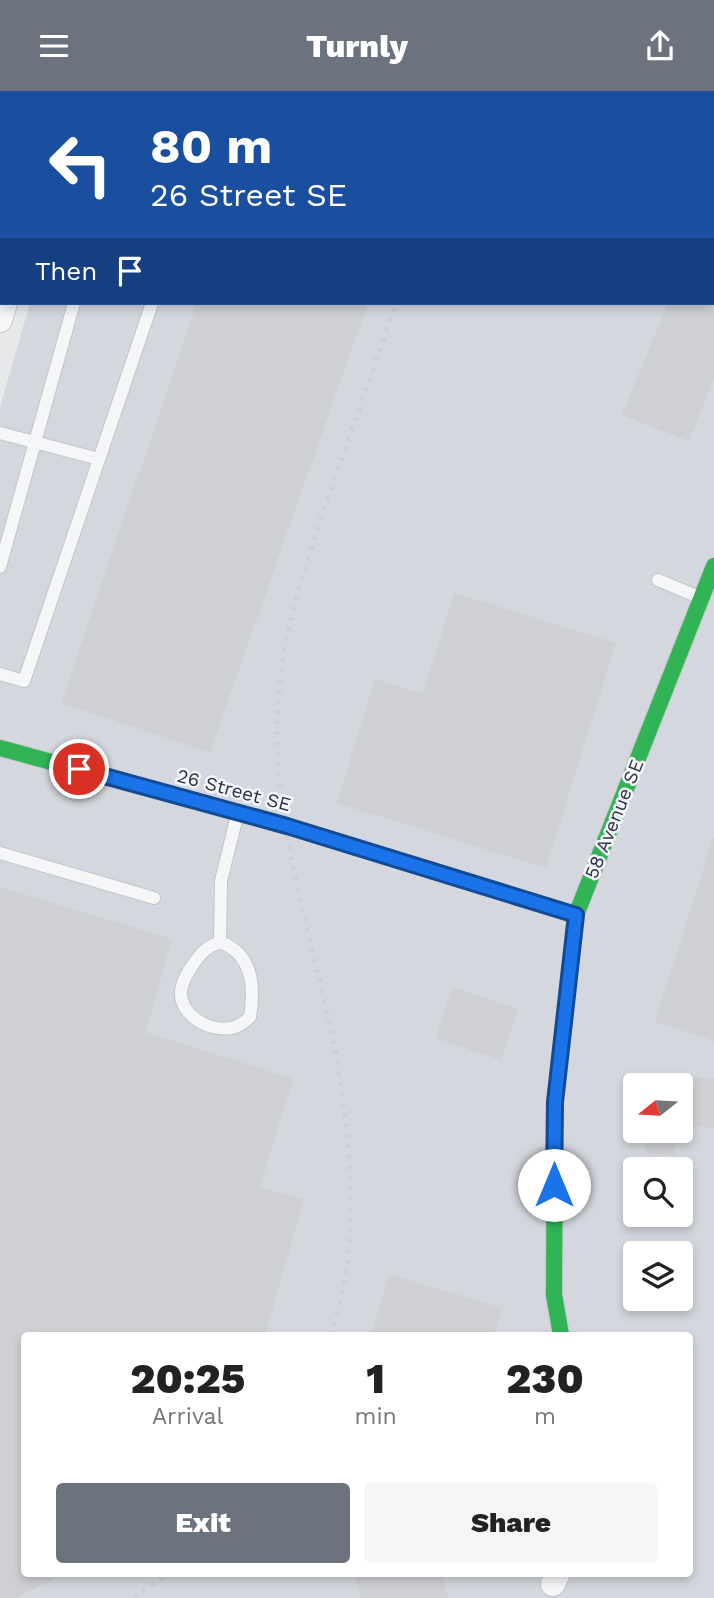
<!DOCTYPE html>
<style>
:root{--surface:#fff;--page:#f6f6f6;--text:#222;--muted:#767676;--accent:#6c737f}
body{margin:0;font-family:"Work Sans",sans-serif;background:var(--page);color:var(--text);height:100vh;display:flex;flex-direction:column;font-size:26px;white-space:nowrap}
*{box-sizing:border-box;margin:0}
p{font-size:23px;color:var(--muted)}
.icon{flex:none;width:38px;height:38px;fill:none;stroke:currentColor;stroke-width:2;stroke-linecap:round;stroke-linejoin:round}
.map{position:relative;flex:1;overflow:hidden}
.details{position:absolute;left:21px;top:1241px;width:672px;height:245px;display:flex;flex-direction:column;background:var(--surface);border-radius:7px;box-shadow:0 4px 10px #0003}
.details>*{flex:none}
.top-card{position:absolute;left:0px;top:0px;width:714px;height:214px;box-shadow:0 4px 10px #0003;background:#1a4fa0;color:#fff;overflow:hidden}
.needle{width:46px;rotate:252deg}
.buttons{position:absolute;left:623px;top:982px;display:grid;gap:14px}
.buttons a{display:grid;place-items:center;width:70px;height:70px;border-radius:7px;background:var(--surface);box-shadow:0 4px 10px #0003;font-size:35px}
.pin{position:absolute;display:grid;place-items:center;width:60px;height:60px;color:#fff;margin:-30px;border:4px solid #fff;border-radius:50%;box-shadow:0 2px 7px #0007}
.me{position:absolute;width:77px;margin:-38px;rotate:0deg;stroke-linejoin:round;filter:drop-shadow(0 0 5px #0008)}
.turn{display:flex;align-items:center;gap:24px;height:147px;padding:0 35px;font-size:32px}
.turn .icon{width:91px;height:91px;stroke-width:2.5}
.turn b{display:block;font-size:49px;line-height:60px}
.then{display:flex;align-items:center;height:66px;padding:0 35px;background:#0003;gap:14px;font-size:26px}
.eta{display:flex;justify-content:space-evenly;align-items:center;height:119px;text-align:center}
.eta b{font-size:42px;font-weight:800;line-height:49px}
.action{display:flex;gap:14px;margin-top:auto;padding:14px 35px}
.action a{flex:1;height:80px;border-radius:7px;background:var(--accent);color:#fff;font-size:28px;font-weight:800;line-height:80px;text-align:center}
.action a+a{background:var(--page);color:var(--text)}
header{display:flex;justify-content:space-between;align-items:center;height:91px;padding:0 35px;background:var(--accent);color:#fff;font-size:32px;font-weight:800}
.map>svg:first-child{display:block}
</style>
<header><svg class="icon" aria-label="menu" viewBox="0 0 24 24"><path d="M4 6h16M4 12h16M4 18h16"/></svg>Turnly<svg class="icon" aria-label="share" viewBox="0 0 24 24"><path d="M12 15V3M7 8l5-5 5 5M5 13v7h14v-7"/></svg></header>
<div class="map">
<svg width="714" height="1507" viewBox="0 0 714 1507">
<rect width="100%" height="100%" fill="#e6e8ea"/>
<path fill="#d4d7dd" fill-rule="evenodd" d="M 90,0 L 714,0 L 714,1507 L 0,1507 L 0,316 L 30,212 L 712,212 L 712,2 L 90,2 ZM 635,994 L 681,994 L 681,1040 L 635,1040 ZM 635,1078 L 681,1078 L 681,1124 L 635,1124 ZM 635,1162 L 681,1162 L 681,1208 L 635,1208 ZM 24,1244 L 690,1244 L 690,1482 L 24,1482 Z"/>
<g fill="#ced0d3">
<path d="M 197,212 L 368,212 L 210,661 L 61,612 Z"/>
<path d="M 668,212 L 714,212 L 714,287 L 689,350 L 622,324 Z"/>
<path d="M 454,502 L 616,552 L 546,777 L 337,712 L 375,588 L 423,603 Z"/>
<path d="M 713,747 L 714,747 L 714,950 L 655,931 Z"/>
<path d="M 0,796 L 172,848 L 146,941 L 293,988 L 260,1096 L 304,1109 L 265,1244 L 24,1244 L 24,1482 L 66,1482 L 15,1507 L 0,1507 Z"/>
<path d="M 453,896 L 518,918 L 501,969 L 436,947 Z"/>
<path d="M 653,982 L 714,988 L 714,1037 L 681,1034 L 681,994 L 652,994 Z"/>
<path d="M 647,1040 L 676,1040 L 674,1064 L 645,1062 Z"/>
<path d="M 389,1183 L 502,1217 L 494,1244 L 371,1244 Z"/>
<path d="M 354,1482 L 442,1482 L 448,1507 L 361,1507 Z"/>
</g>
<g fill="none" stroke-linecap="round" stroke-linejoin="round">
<g stroke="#c4c6c8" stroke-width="14">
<g id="lane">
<path d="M 141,2 L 141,0"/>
<path d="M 220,2 L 221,0"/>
<path d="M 0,342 L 99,368"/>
<path d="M 0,476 L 74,212"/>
<path d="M 658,489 L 701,507"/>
<path d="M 0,583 L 24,590 L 152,212"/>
<path d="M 0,762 L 154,807"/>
<path d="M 220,851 C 206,856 200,863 192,875 C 187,883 182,890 181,900 C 179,924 209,941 231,937 C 239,936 244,931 250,926 C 255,896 253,863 220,851 L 221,790 L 237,725"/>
</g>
</g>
<g stroke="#c4c6c8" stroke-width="26">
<g id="street">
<path d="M 66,2 L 67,0"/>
<path d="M 0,229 L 5,212"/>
<path d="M 553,1493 L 558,1482"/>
</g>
</g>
<g stroke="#c4c6c8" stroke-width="18">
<g id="fast">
<path d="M 0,657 L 287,735 L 576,824"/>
<path d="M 561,1244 L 554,1204 L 555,1011 L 576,824 L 714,475"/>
</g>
</g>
<use href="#lane" stroke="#f5f6f7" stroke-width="12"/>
<use href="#street" stroke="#f5f6f7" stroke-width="24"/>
<use href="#fast" stroke="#30b455" stroke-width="16"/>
<g stroke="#cecfd2" stroke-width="5" stroke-dasharray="3.5 7" stroke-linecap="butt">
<path d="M 468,2 L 468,0"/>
<path d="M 331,1244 C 336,1224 343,1203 346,1182 C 355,1109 349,1032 335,960 C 315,856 278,752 277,646 C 276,555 304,478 333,393 C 354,333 375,272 396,212"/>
<path d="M 134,1507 L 169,1482"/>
</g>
</g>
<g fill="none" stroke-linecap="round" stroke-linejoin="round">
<g stroke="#114b97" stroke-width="18">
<path id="route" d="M 79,678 L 287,735 L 576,824 L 555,1011 L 554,1094"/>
</g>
<use href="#route" stroke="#1a73e8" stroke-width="12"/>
</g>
<g text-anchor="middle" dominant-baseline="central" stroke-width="5" stroke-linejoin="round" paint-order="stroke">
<g font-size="19" fill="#2b3445" stroke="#f4f6f9">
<text transform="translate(234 699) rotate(15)">26 Street SE</text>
<text transform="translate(614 728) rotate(-68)">58 Avenue SE</text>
</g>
</g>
</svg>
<div class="buttons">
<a><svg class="needle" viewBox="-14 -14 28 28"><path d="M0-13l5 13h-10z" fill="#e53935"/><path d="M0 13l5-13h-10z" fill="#767676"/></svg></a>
<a><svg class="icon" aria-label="search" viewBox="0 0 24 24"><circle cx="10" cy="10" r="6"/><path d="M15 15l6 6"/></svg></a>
<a><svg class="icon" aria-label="layers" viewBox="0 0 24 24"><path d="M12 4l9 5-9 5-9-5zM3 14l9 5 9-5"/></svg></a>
</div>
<div class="pin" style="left:79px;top:678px;background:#d93025"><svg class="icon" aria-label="arrive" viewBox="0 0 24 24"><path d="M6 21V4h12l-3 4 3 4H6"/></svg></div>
<svg class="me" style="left:554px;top:1094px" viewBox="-20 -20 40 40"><circle r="19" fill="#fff"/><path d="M0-13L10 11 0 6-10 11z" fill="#1a73e8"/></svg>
<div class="top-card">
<div class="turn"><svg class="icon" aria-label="left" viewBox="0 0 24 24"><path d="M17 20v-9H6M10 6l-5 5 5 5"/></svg><div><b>80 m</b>26 Street SE</div></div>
<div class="then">Then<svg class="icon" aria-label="arrive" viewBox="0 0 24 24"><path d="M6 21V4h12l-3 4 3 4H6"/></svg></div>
</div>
<section class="details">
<div class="eta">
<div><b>20:25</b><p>Arrival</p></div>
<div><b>1</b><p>min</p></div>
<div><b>230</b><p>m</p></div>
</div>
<div class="action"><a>Exit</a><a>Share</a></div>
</section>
</div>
